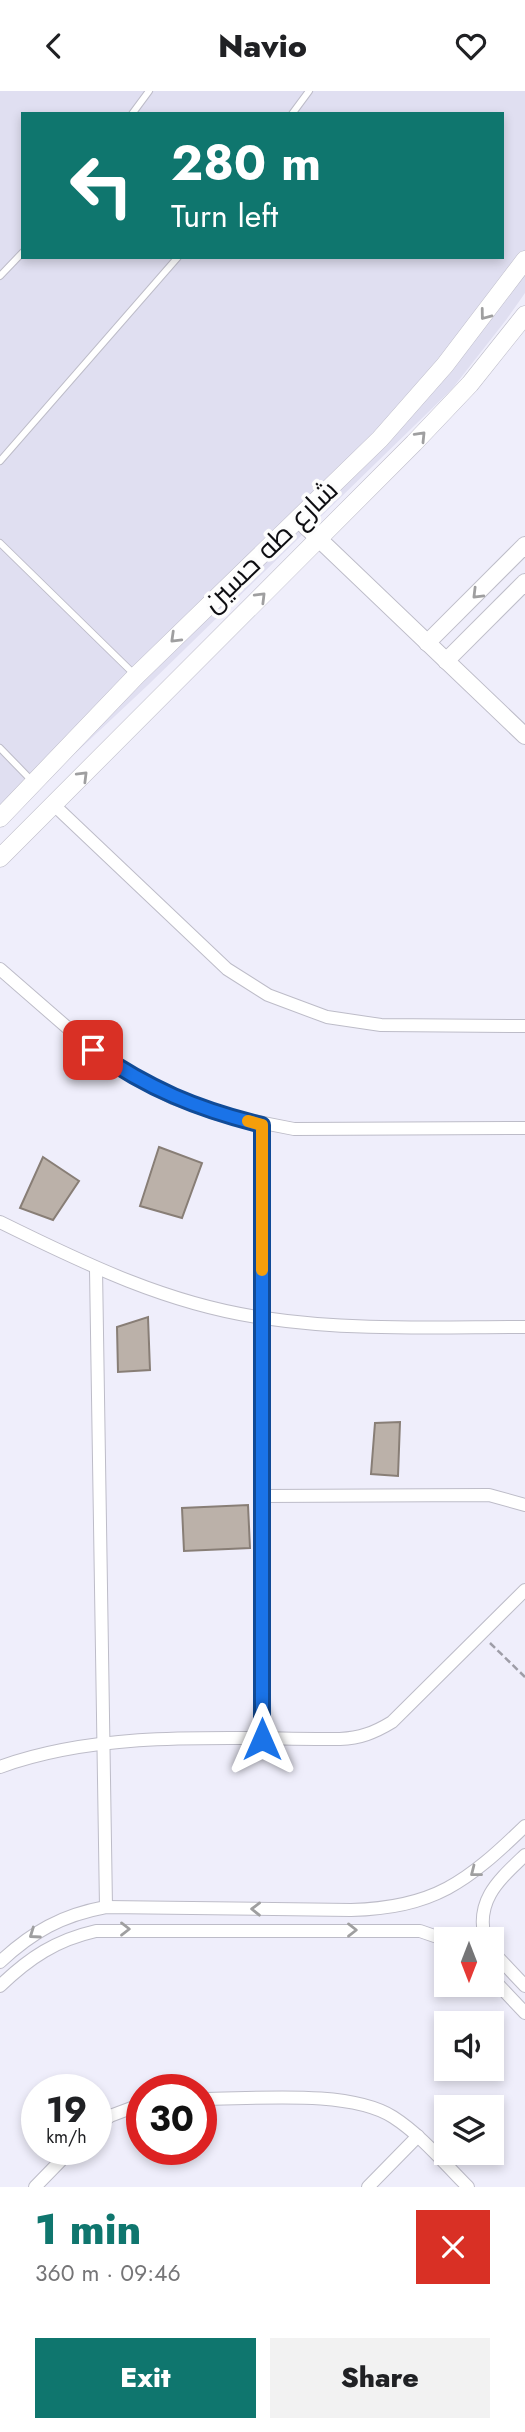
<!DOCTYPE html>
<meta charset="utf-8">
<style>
:root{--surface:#fff;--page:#f2f2f2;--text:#202124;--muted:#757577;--accent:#0f766e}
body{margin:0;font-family:Jost,Cairo,sans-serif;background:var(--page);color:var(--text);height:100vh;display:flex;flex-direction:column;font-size:26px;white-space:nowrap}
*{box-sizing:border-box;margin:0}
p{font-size:23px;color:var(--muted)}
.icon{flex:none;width:38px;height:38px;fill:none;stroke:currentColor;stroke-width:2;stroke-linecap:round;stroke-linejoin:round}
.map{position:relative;height:2096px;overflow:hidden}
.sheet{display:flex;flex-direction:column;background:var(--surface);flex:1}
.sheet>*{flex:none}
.hud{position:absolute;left:21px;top:21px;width:483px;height:147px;border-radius:0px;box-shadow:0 4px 10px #0003;background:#0f766e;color:#fff;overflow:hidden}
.needle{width:46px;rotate:180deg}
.fabs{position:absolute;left:434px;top:1836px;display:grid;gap:14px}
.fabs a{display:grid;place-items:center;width:70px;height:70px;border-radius:0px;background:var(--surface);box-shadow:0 4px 10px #0003;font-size:35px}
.speed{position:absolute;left:21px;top:1983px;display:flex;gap:14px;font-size:35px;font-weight:700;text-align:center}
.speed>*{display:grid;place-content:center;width:91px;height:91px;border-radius:50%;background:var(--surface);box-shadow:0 4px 10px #0003;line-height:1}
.speed small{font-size:18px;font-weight:400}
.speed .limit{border:10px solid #d22;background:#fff;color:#111}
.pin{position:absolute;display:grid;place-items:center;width:60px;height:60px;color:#fff;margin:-30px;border-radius:14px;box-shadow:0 4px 10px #0006}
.me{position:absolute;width:77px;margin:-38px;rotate:0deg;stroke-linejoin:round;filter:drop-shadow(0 0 5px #0008)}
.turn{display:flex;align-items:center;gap:24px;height:147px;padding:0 35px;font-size:32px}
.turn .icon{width:91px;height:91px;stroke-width:2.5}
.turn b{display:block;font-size:49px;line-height:60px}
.round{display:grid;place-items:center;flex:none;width:74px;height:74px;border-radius:0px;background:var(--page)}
.head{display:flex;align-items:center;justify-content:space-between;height:119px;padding:0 35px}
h1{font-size:42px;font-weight:800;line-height:52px;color:var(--accent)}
.action{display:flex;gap:14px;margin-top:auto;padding:14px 35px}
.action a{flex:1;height:80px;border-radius:0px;background:var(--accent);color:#fff;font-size:28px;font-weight:800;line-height:80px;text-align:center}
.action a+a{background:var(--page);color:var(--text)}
header{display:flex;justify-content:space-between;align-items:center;height:91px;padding:0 35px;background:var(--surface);font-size:32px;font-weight:800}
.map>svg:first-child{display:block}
</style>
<header><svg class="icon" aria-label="back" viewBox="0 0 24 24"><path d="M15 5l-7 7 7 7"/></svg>Navio<svg class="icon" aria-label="heart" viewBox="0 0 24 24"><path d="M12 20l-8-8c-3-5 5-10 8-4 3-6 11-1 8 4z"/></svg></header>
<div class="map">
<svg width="525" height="2096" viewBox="0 0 525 2096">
<rect width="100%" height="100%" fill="#efeefb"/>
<path fill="#e0dff1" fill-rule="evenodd" d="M 0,0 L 525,0 L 525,202 L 506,229 L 452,298 L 148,594 L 0,733 ZM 23,23 L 502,23 L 502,166 L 23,166 Z"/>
<g fill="#bbb1a9" stroke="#887e76" stroke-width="2">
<path d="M 159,1056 L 202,1072 L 182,1127 L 140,1115 Z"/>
<path d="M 43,1066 L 79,1090 L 53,1129 L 20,1117 Z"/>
<path d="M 148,1226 L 150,1279 L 118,1281 L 117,1236 Z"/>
<path d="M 400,1331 L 398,1385 L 371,1383 L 375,1332 Z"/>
<path d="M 248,1414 L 250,1457 L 184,1460 L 182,1417 Z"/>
</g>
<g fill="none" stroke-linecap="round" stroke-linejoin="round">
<g stroke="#bdbcc8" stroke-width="8">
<g id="service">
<path d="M 132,23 L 149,0"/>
<path d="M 292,23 L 309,0"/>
<path d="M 0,185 L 23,161"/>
<path d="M 0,370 L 178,166"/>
<path d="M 0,452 L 134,583"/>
<path d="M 0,657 L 33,691"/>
</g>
</g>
<g stroke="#bdbcc8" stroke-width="14">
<g id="minor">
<path d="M 54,714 L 227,878 L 268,904 L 327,926 L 381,934 L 525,935"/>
<path d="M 0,878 L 93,959 L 132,986 L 173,1007 L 217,1023 L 294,1038 L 525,1037"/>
<path d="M 0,1131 C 85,1173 170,1214 264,1227 C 350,1240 438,1236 525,1236"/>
<path d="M 96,1178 L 106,1816"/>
<path d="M 262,1405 L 489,1404 L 525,1414"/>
<path d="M 262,1648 L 263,1034"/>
<path d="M 0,1676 C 104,1638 231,1648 340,1648 C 360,1647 374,1642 392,1631 L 525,1499"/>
<path d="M 485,1848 C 475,1809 499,1789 525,1764"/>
<path d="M 492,1860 L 525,1895"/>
<path d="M 0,1871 C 32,1841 62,1824 106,1816 L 351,1819 C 434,1817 467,1791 525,1735"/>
<path d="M 492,1887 L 525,1922"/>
<path d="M 0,1895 C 29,1867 56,1849 96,1840 L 420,1840 L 446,1849"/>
<path d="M 201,2008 C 254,2008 349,1998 393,2026 C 421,2044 444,2072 468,2096"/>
<path d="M 96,2035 L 110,2025 L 142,2013"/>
<path d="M 35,2096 L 72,2058"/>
<path d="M 368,2096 L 418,2045"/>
</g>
</g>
<g stroke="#bdbcc8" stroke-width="18">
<g id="tertiary">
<path d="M 298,428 L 525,645"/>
<path d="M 427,552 L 525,454"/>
<path d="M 446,570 L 525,491"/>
</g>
</g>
<g stroke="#bdbcc8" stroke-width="19">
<g id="secondary">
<path d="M 0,727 L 136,585 L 380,348 L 445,274 L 525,169"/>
<path d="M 0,767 L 414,352 L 470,293 L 525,224"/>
</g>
</g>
<path stroke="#9e9da7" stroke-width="2.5" stroke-dasharray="7 3.5" stroke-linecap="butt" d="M 490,1552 L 525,1586"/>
<use href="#service" stroke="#fff" stroke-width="6"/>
<use href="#minor" stroke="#fff" stroke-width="12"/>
<use href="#tertiary" stroke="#fff" stroke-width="16"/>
<use href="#secondary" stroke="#fff" stroke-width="18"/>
</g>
<defs><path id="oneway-chevron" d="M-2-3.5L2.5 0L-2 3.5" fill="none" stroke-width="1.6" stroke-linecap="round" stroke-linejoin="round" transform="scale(1.75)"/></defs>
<g stroke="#9f9fa0">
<use href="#oneway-chevron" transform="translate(485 224) rotate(127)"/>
<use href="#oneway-chevron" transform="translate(421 345) rotate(-46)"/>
<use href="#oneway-chevron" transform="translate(477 503) rotate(135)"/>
<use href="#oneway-chevron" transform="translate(261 506) rotate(-45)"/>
<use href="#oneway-chevron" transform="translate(175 547) rotate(136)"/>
<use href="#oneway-chevron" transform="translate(83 685) rotate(-45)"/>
<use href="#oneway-chevron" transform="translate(475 1781) rotate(142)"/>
<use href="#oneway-chevron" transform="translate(256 1818) rotate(-179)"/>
<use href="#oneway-chevron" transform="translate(125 1838)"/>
<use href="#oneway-chevron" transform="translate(352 1839)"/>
<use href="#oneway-chevron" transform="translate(34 1843) rotate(145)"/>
</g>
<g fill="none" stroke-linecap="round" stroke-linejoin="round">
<g stroke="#114b97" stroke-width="18">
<path id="route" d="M 93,959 C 149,998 197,1018 262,1034 L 262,1648"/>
</g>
<use href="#route" stroke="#1a73e8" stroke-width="12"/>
<path stroke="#f59e0b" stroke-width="12" d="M 248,1030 L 262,1034 L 262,1179"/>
</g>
<g text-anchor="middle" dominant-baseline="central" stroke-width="7" stroke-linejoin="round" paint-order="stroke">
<g font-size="28" fill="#0e0e12" stroke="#fdfdfd">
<text transform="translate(270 455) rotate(-44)">شارع طه حسين</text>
</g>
</g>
</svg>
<div class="fabs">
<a><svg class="needle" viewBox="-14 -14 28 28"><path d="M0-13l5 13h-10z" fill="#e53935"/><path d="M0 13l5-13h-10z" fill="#757577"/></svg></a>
<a><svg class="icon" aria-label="sound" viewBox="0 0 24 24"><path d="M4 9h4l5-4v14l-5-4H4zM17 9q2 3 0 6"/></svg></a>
<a><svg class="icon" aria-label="layers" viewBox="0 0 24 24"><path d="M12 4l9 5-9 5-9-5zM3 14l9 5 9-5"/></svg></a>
</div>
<div class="speed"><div>19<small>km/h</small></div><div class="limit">30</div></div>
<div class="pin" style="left:93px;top:959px;background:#d93025"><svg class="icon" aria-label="arrive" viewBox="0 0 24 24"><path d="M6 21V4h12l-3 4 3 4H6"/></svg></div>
<svg class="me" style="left:262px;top:1648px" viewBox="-20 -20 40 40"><path d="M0-17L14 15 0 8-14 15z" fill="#1a73e8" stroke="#fff" stroke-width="4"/></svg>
<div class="hud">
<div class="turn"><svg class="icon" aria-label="left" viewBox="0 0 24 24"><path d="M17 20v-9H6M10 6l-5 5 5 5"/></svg><div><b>280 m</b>Turn left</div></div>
</div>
</div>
<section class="sheet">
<div class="head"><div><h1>1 min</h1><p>360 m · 09:46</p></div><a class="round" style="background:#d93025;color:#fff"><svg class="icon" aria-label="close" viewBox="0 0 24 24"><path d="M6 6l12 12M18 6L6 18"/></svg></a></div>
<div class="action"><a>Exit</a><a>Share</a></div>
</section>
